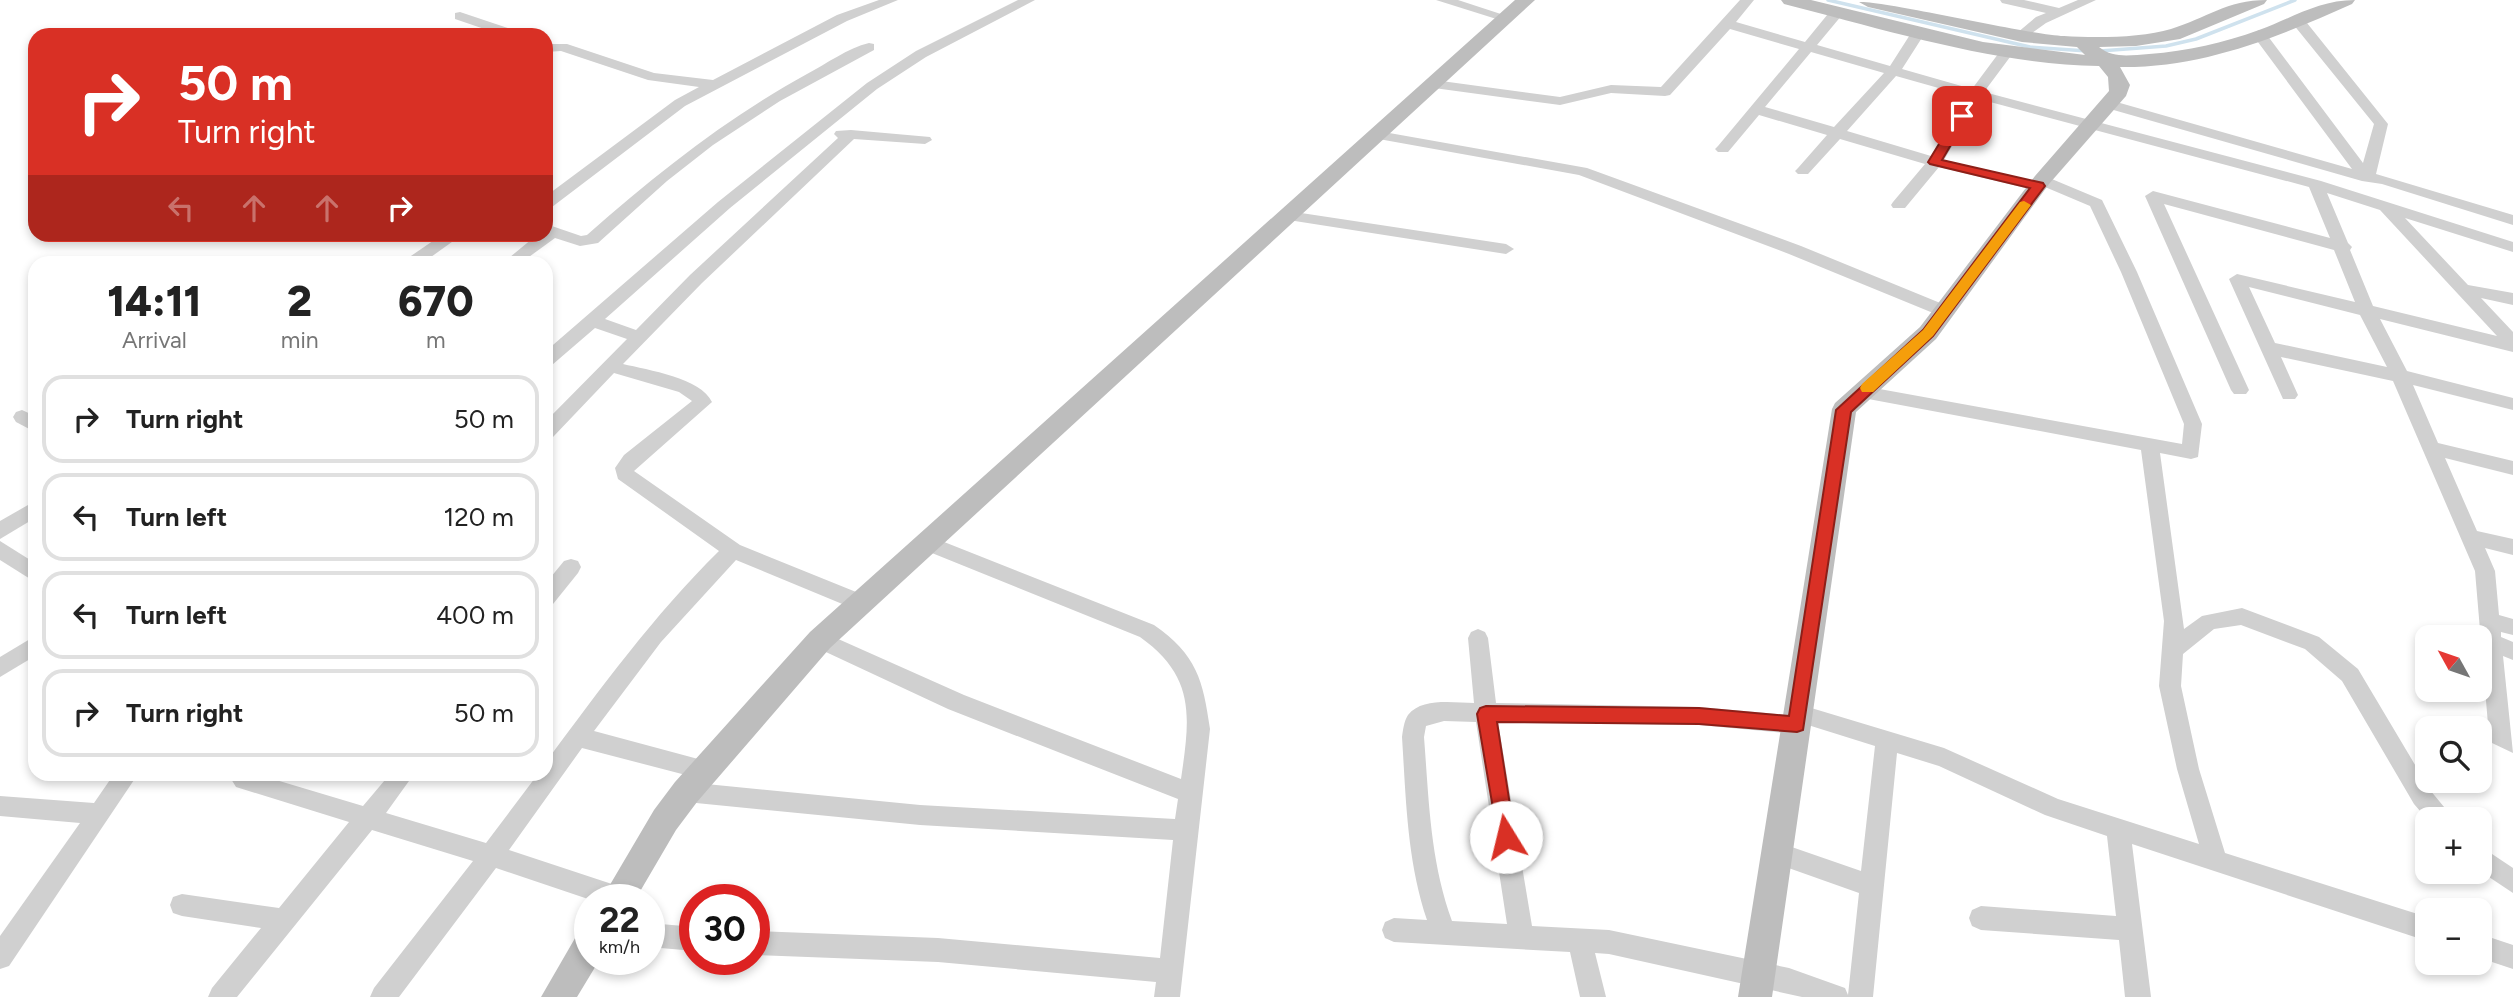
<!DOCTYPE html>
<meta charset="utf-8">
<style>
:root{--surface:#fff;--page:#f2f2f2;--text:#222;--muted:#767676;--line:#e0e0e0}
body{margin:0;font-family:Figtree,sans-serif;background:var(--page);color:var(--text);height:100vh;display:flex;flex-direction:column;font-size:26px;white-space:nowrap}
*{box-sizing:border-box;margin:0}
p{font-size:23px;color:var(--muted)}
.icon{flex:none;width:38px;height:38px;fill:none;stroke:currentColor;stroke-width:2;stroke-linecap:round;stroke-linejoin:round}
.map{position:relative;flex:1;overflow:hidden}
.panel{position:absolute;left:28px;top:256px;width:525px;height:525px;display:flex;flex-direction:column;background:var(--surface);border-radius:21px;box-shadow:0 4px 10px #0003}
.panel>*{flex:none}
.guide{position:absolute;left:28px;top:28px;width:525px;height:214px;border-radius:21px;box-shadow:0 4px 10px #0003;background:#d93025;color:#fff;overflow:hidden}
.needle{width:46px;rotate:310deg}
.fabs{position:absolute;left:2415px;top:625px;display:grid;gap:14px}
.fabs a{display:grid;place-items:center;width:77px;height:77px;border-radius:14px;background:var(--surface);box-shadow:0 4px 10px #0003;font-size:35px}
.speed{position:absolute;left:574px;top:884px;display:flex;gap:14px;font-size:35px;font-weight:700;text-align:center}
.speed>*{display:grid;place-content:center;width:91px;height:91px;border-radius:50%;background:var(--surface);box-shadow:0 4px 10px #0003;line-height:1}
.speed small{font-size:18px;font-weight:400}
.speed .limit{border:10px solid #d22;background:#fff;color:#111}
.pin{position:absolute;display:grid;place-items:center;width:60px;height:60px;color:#fff;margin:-30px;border-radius:14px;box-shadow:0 4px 10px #0006}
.me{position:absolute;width:77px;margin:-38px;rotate:351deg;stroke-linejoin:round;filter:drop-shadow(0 0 5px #0008)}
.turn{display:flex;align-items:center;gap:24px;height:147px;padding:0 35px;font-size:32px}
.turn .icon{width:91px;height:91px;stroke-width:2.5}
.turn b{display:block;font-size:49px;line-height:60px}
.lanes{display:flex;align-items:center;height:66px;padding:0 35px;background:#0003;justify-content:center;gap:35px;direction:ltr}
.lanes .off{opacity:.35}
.eta{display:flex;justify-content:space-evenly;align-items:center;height:119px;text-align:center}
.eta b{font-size:42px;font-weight:800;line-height:49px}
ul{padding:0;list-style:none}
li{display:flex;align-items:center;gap:21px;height:88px;margin:0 14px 10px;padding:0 21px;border:4px solid var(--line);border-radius:21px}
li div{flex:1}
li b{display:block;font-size:26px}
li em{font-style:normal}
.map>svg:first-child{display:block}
</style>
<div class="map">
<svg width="2513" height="997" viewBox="0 0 2513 997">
<rect width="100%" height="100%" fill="#fff"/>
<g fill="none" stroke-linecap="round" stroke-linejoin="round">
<g stroke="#cfe2ee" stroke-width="3.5">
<path d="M 1828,0 L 2030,47 L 2087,51"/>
<path d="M 2100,51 L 2166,46 L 2196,39 L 2295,0"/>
</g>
<g fill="#d0d0d0" fill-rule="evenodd">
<path d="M 879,0 L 898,0 L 847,21 L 685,106 L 552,207 L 546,209 L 546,196 L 675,100 L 699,87 L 648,80 L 561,51 L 546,52 L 546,44 L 567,44 L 654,73 L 713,80 L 837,15 Z"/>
<path d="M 1018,0 L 1035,0 L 926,57 L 877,89 L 730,208 L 605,319 L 636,330 L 690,275 L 838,138 L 834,134 L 836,131 L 851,130 L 930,137 L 932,140 L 925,144 L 854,139 L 702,283 L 623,364 C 648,370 701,378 712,402 L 634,471 L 740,545 L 866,596 L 869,602 L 866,608 L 859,610 L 852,608 L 736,560 L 661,642 L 594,731 L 713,763 L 716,770 L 713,777 L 705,780 L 582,748 L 509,850 L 627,889 L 629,900 L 591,900 L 496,868 L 399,997 L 370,997 L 374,988 L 473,861 L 372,830 L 237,997 L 208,997 L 212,988 L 261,928 L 182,916 L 173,913 L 170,905 L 173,897 L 182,894 L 279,908 L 349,822 L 236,787 L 228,774 L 256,774 L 363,806 L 390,774 L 414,774 L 386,813 L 486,843 L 538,774 L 546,774 L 546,762 C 600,689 654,615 719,551 L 618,479 L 615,468 L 624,455 L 692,401 L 679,392 L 614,373 L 553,437 L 546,439 L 546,421 L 627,339 L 595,328 L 552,365 L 546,367 L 546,351 L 718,202 L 867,83 L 916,51 Z"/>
<path d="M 1436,0 L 1458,0 L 1513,18 L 1506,22 Z"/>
<path d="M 1740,0 L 1754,0 L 1736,22 L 1805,42 L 1832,9 L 1842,9 L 1842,15 L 1817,45 L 1890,66 L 1913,30 L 1923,30 L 1925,33 L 1902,69 L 1972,89 L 2001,50 L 2011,50 L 2013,53 L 1984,92 L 2321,181 L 2513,242 L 2513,252 L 2405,218 L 2468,285 L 2513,293 L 2513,305 L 2481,298 L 2513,332 L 2513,352 L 2380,319 L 2407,371 L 2513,398 L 2513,410 L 2413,385 L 2438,443 L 2513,461 L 2513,475 L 2445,458 L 2477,531 L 2513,539 L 2513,555 L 2485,548 L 2495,571 L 2499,615 L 2513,619 L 2513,635 L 2501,632 L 2501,637 L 2513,642 L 2513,660 L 2503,656 L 2513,753 L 2492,743 L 2489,736 L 2475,571 L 2393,381 L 2281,357 L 2298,395 L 2295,399 L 2283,399 L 2229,279 L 2237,274 L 2355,302 L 2334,250 L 2164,204 L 2249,390 L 2246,394 L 2234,394 L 2231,390 L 2145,196 L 2153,191 L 2330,238 L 2309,187 L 1979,99 L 1944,160 L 2035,181 L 2037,177 L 2047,177 L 2102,200 L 2137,272 L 2202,424 L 2198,457 L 2191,459 L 2160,453 L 2184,629 L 2202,616 L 2242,608 L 2319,637 L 2358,669 L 2430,790 L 2454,819 L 2427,819 L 2414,804 L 2342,681 L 2305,649 L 2241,625 L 2214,629 L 2183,654 L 2181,686 L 2199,769 L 2225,853 L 2427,917 L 2427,941 L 2132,844 L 2151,997 L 2125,997 L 2119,940 L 1981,930 L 1972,926 L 1969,918 L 1972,910 L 1981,906 L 2116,916 L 2107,836 L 2045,815 L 1939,766 L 1897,753 L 1873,997 L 1802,997 L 1609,954 L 1595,953 L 1606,997 L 1580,997 L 1570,952 L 1394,942 L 1385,938 L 1382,930 L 1385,922 L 1394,918 L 1427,920 C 1407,861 1406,799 1402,737 C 1403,730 1404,721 1408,715 C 1422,697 1455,703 1474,703 L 1468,638 L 1471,632 L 1478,629 L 1485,632 L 1488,638 L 1496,703 L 1699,707 L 1788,715 L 1790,706 L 1798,704 L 1944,748 L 2058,799 L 2199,844 L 2177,769 L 2159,686 L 2164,621 L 2141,450 L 1863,398 L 1857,396 L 1854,392 L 1857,388 L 1863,386 L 2182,444 L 2184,424 L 2121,272 L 2090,206 L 2045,187 L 2038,191 L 1939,167 L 1905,208 L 1893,208 L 1891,205 L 1893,202 L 1925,164 L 1840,139 L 1808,174 L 1798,174 L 1795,171 L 1798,168 L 1827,135 L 1759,115 L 1728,152 L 1718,152 L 1715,149 L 1718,146 L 1799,49 L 1730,29 L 1670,95 L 1665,96 L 1611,93 L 1560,105 L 1434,88 L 1427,84 L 1434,80 L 1560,97 L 1611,85 L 1661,87 ZM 1811,52 L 1884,73 L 1834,127 L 1765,107 ZM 1896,76 L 1967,96 L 1931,156 L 1847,131 ZM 2327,193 L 2380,210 L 2497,336 L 2373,306 L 2350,250 L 2352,247 L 2348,243 ZM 2249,287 L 2360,315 L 2387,367 L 2275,343 ZM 1444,721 L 1476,722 L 1507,924 L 1452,921 C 1430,860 1429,801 1424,737 L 1426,726 ZM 1498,722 L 1699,725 L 1797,734 L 1805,732 L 1808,725 L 1875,746 L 1861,871 L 1777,842 L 1769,845 L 1765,853 L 1769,861 L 1859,893 L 1848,995 L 1845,988 L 1789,968 L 1609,930 L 1532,926 Z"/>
<path d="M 2000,0 L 2024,0 L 2059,8 L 2078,0 L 2096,0 L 2046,23 L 2022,40 L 2015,36 L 2017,33 L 2036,17 L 2046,13 L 2002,3 Z"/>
<path d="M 460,12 L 520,32 L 522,35 L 502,35 L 455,19 L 455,13 Z"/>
<path d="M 2298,17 L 2303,18 L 2388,124 L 2376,174 L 2513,215 L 2513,225 L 2382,184 L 2362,181 L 2103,107 L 2101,104 L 2103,101 L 2113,101 L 2352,169 L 2252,34 L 2259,30 L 2264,31 L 2363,163 L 2374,124 L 2293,24 L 2291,21 Z"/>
<path d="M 869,43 L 874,44 L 874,50 L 780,101 L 713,145 L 667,181 L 598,243 L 580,246 L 555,238 L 522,262 L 504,262 L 538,234 L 546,234 L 546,224 L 581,236 L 587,235 C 658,173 724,120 807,74 C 826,64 848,48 869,43 Z"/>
<path d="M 1378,131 L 1587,168 L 1801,246 L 1950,307 L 1952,311 L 1944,317 L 1938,315 L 1789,254 L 1579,175 L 1373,138 L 1371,135 L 1373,132 Z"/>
<path d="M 1288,211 L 1506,244 L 1514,249 L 1506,254 L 1282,219 L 1280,216 Z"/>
<path d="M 443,234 L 463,234 L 424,262 L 406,262 L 408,258 Z"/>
<path d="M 22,410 L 35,416 L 35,432 L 16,422 L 13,417 L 16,412 Z"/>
<path d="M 35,501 L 35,518 L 0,539 L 0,521 Z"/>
<path d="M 929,536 L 1154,625 C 1197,655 1203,680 1210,729 L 1180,997 L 1154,997 L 1156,982 L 938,962 L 754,955 L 754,931 L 938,938 L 1160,958 L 1173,840 L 920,825 L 686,802 L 678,799 L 675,792 L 678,785 L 686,782 L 920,805 L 1175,819 L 1178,799 L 948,709 L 813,646 L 810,640 L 813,634 L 820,631 L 827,634 L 964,695 L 1181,779 C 1190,717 1196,677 1140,637 L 922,549 L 919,544 L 922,539 Z"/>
<path d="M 0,541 L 35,563 L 35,582 L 0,560 Z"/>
<path d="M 571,559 L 578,561 L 581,567 L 578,573 L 553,604 L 546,606 L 546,583 L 564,561 Z"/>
<path d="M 35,636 L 35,656 L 0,677 L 0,657 Z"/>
<path d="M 114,774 L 138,774 L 9,966 L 0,969 L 0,936 L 80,823 L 0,816 L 0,796 L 94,803 Z"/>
<path d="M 2480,846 L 2513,868 L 2513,893 L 2480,871 Z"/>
<path d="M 649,923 L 695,927 L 695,951 L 649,947 Z"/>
<path d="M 2480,934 L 2513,945 L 2513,969 L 2480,958 Z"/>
</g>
<g fill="#bdbdbd" fill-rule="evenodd">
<path d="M 1515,0 L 1535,0 L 830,648 L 697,802 L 676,830 L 635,900 L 601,900 L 654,810 L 675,782 L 810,632 Z"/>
<path d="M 1781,0 L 1811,0 L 1983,42 L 2085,55 L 2077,47 L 2022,42 L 1868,7 L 1859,2 C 1882,0 2024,34 2064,36 C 2094,38 2142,38 2171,29 C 2207,18 2226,0 2267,0 L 2264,4 L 2180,39 L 2136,46 L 2099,47 C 2114,59 2131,55 2149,54 C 2188,51 2223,43 2259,30 C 2292,18 2319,0 2355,0 L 2352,4 C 2278,37 2203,68 2120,67 L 2130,85 L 2126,96 L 2049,184 L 1936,339 L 1856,412 L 1772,997 L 1738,997 L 1832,409 L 1835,403 L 1920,327 L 2035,176 L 2109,91 L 2108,77 L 2099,66 C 1992,64 1887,30 1784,4 Z"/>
<path d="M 590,928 L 590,959 L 600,959 L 577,997 L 541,997 L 578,933 Z"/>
</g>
</g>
<path fill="#d93025" stroke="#8d1f18" stroke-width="2" d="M 1962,113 L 1968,116 L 1942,160 L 2043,183 L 2045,186 L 1933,336 L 1851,412 L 1803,730 L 1797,732 L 1699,724 L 1497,722 L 1515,837 L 1512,844 L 1506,846 L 1499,844 L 1477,714 L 1480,708 L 1486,706 L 1699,708 L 1789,716 L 1836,410 L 1923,330 L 2030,188 L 1930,164 L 1928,162 L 1956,116 Z"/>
<path fill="#f59e0b" d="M 2024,201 L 2031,205 L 1933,336 L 1873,392 L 1862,392 L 1860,388 L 1862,384 L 1923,330 L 2020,202 Z"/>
</svg>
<div class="fabs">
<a><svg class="needle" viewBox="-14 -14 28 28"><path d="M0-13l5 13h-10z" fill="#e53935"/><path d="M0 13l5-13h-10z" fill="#767676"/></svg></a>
<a><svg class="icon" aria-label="search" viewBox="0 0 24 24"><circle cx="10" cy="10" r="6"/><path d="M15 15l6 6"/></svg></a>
<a>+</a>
<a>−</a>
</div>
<div class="speed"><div>22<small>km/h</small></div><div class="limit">30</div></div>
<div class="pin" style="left:1962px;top:116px;background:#d93025"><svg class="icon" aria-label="arrive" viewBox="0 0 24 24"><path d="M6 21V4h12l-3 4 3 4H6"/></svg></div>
<svg class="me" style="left:1506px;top:837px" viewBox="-20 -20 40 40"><circle r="19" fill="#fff"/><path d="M0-13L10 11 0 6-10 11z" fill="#d93025"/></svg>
<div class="guide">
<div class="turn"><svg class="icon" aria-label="right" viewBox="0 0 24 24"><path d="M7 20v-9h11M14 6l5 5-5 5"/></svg><div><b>50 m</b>Turn right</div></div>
<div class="lanes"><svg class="icon off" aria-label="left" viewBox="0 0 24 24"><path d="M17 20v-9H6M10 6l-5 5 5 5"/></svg><svg class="icon off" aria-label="ahead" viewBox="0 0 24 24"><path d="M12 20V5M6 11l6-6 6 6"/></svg><svg class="icon off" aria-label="ahead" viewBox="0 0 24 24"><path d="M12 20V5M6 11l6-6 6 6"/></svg><svg class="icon" aria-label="right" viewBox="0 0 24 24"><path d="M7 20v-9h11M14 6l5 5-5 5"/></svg></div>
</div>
<section class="panel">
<div class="eta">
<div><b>14:11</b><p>Arrival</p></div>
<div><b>2</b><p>min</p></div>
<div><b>670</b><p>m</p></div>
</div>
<ul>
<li><svg class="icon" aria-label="right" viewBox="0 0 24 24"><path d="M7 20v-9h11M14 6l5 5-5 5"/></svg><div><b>Turn right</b></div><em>50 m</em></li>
<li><svg class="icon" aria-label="left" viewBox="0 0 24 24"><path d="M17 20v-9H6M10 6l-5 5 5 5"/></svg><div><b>Turn left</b></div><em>120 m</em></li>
<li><svg class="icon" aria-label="left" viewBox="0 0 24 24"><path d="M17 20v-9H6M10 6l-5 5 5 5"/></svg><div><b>Turn left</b></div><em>400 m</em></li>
<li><svg class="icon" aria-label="right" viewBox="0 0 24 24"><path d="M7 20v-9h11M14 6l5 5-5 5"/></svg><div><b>Turn right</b></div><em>50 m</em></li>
</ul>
</section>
</div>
